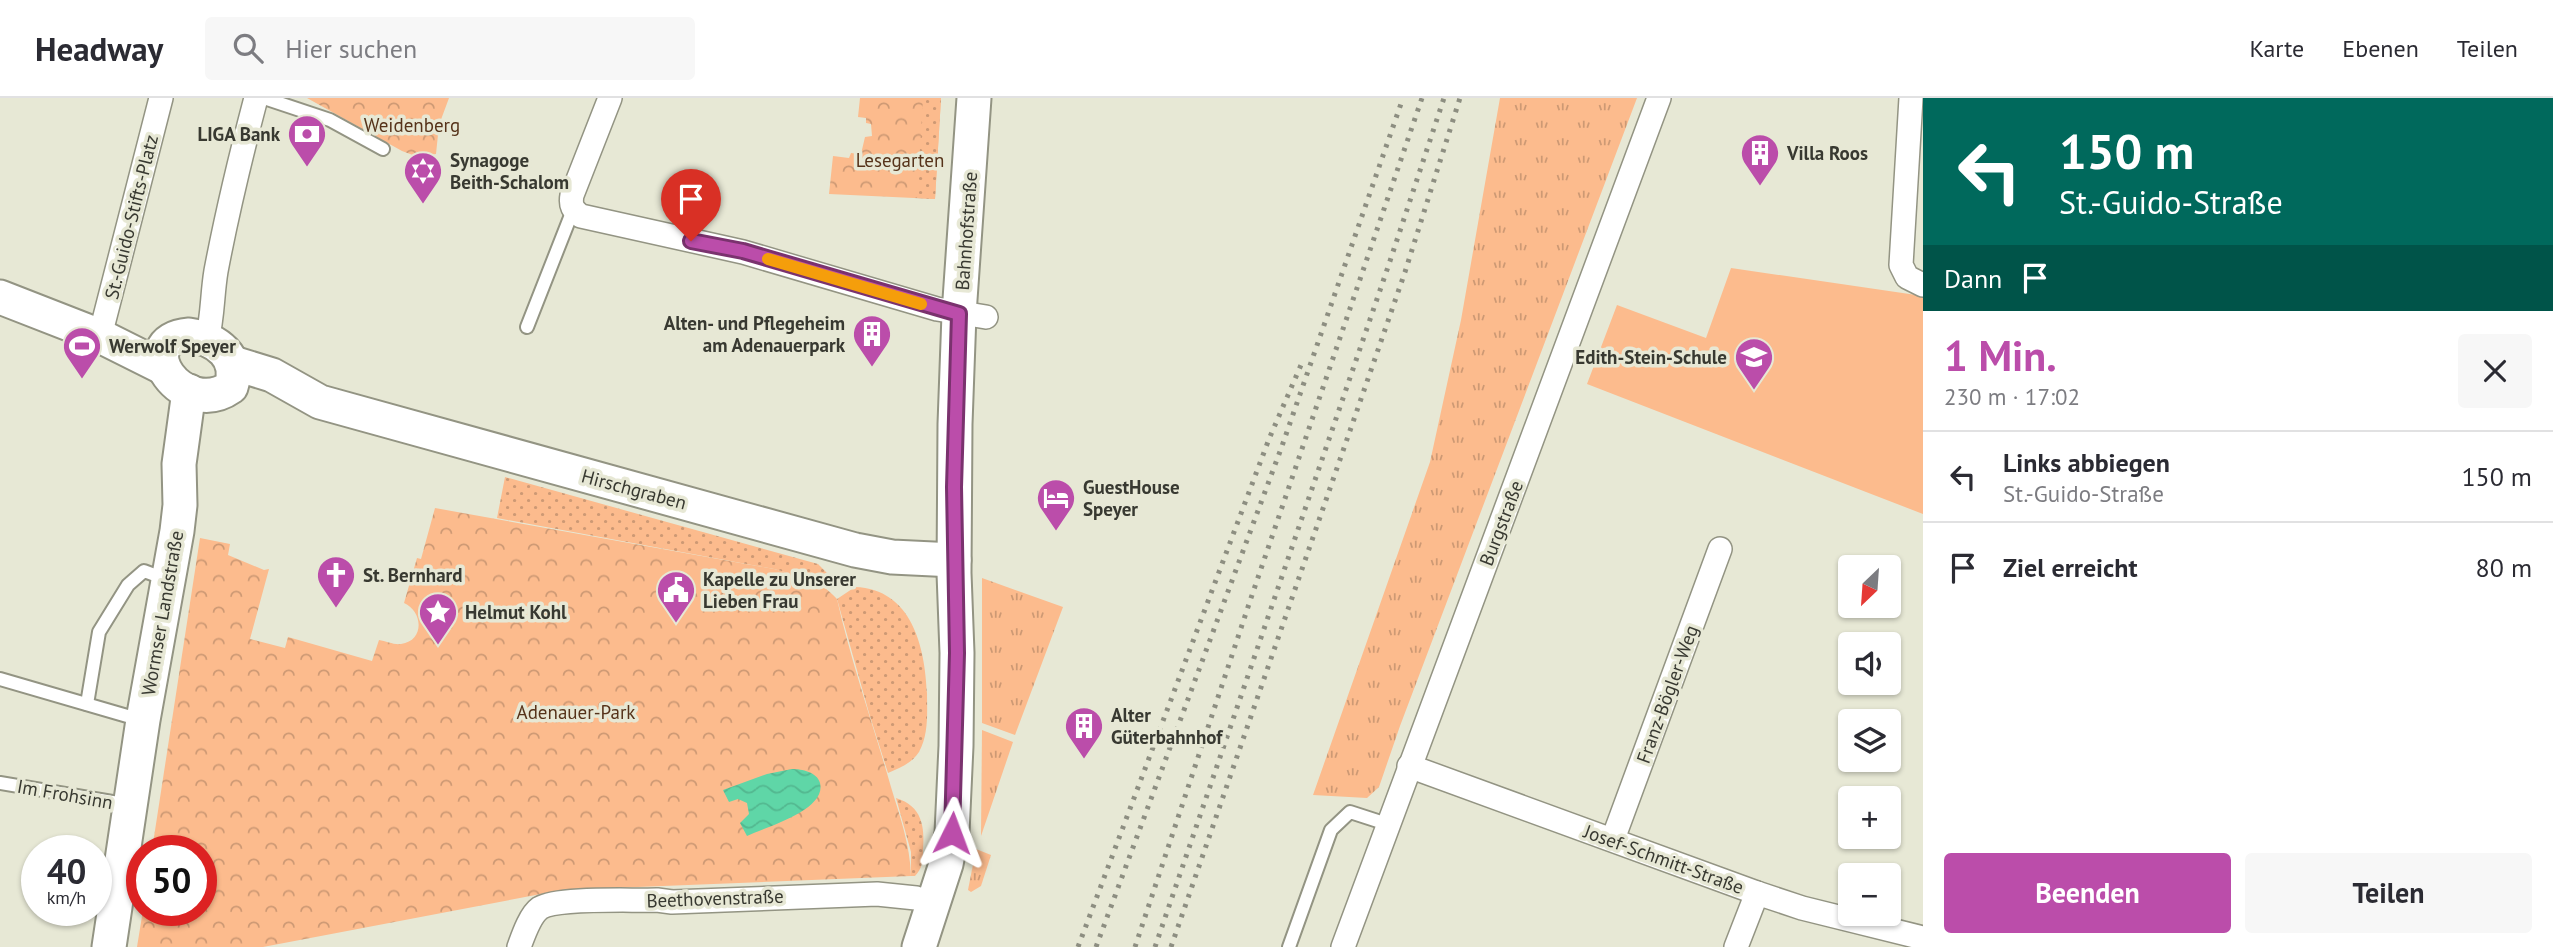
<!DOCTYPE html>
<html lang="de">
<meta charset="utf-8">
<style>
:root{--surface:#fff;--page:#f7f7f7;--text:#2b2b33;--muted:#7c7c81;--line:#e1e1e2;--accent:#bb4daa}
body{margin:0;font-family:"PT Sans",sans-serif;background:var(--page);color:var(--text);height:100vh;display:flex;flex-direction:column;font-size:26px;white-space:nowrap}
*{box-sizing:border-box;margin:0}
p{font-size:23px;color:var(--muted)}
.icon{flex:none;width:38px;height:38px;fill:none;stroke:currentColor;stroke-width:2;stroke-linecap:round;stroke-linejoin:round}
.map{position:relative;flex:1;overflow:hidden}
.side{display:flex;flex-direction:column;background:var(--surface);width:630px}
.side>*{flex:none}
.top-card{background:#00695c;color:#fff;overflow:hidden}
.needle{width:46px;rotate:205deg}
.fabs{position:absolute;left:1838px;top:457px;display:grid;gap:14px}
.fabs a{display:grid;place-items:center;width:63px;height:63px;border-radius:7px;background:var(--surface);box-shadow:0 2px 5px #0004;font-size:35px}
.speed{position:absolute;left:21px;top:737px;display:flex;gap:14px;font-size:35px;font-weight:700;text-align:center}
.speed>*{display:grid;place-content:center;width:91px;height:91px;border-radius:50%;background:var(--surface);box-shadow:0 2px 5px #0004;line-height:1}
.speed small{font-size:18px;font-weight:400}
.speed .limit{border:10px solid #d22;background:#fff;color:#111}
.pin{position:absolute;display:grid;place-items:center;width:60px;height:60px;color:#fff;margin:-72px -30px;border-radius:50% 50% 50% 0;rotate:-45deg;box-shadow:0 0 7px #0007}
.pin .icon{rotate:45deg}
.me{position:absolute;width:77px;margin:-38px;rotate:3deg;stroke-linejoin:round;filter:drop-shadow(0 0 5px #0008)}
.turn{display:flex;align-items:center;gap:24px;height:147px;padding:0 21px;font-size:32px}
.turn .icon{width:91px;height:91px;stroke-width:2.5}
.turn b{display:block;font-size:49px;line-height:60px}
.then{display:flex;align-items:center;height:66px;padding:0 21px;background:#0003;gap:14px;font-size:26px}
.round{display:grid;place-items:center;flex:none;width:74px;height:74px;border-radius:7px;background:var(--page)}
.overview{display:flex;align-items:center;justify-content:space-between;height:119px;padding:0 21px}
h1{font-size:42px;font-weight:700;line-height:52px;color:var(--accent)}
.cta{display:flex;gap:14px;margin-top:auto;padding:14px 21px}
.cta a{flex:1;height:80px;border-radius:7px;background:var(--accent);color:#fff;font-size:28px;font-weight:700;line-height:80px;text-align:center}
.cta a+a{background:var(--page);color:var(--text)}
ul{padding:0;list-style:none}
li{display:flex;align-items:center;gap:21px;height:91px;padding:0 21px;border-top:2px solid var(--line)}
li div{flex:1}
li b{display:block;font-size:26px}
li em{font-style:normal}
header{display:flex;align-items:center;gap:42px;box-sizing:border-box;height:98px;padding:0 35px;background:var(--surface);border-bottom:2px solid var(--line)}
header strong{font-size:33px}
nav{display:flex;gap:38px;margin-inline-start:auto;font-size:24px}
.search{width:490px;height:63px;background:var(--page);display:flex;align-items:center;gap:18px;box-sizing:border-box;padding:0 24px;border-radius:7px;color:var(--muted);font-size:26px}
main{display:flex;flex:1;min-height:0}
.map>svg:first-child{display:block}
</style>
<header>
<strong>Headway</strong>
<div class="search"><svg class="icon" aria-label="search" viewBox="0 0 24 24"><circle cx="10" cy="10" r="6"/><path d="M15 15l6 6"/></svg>Hier suchen</div>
<nav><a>Karte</a><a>Ebenen</a><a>Teilen</a></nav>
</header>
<main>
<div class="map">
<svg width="1923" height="849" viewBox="0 0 1923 849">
<defs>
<pattern id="grass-tufts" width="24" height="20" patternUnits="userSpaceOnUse" patternTransform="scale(1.75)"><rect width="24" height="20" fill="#fcbb8d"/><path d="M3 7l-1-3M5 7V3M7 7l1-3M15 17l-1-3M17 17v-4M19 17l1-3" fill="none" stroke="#cd9974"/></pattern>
<pattern id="park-crowns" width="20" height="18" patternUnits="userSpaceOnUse" patternTransform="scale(1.75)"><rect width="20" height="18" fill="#fcbb8d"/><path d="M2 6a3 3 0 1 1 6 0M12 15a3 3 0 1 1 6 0" fill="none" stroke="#cd9974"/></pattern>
<pattern id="garden-dots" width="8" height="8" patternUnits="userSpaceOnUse" patternTransform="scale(1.75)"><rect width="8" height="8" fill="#fcbb8d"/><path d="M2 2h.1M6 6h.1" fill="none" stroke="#cd9974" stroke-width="1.8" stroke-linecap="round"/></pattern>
<pattern id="water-waves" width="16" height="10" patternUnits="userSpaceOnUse" patternTransform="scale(1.75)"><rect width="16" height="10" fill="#5fd6a7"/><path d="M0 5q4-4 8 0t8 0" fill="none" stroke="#53b890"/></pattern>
</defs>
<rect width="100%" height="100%" fill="#e7e8d5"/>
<g fill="url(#grass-tufts)">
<path d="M 1500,0 L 1637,0 L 1400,628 L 1379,689 L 1367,700 L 1313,697 L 1430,364 L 1461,222 Z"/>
<path d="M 982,480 L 1063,509 L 1015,637 L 982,625 Z"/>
<path d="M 982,632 L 1013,644 L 981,738 Z"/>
<path d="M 976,751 L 991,757 L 981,788 L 971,794 L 968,792 Z"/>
</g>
<g fill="url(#park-crowns)">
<path d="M 307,0 L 449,0 L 439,27 L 436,56 L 418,59 L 402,53 Z"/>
<path d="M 860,0 L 941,0 L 935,101 L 829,96 L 833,58 L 849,60 L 851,55 L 861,56 L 865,39 L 872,38 L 871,26 L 866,25 L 866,20 L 858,19 Z"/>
<path d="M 435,410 L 774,471 C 800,478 818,480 837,501 C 851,564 873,626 891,689 C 900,719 910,746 911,778 L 562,792 L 263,849 L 137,849 L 143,812 L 201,812 L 201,752 L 152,752 L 200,440 L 230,446 L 228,457 L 264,472 L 269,471 L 250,541 L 285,550 L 288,539 L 372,563 L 379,542 C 386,543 394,547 401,546 C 425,543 423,513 404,505 L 417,460 L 421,461 Z"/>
</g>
<g fill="url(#garden-dots)">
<path d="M 923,0 L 941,0 L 935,101 L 917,100 Z"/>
<path d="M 505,379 L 818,466 L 827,475 L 823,487 L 814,482 L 774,471 L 497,420 Z"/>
<path d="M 855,489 C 912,491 925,549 927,595 C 927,614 929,636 919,654 C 912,665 900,670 888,675 L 869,615 L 837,501 Z"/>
<path d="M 896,700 C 922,708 925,728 923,753 C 923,763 922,771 915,778 L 911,778 L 911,754 Z"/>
</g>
<path fill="#fcbb8d" d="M 1731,170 L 1923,198 L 1923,416 L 1587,286 L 1617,207 L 1706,240 Z"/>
<path fill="url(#water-waves)" d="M 792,671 C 802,671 817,674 820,685 C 827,712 766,729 747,738 L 740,725 L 749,716 L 747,705 L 738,701 L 729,704 L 723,692 L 767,676 Z"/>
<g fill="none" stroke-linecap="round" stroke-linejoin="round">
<g stroke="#939483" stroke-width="16">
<g id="lane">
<path d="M 264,0 L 330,22 L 383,51"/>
<path d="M 527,229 L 573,112"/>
<path d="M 0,581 L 141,622"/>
<path d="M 87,606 L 99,534 L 128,487 L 144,473 L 168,482"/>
<path d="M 0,685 L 130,707"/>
<path d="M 1289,849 L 1331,732 L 1350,714 L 1387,726"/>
</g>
</g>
<g stroke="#939483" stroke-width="26">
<g id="street">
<path d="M 610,0 L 572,97 C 570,108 573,112 581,118 L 743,154 L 937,211 L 986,219"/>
<path d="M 1911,0 L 1901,167 L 1907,179 L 1923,187"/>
<path d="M 100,238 L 161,0"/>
<path d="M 207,242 C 213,218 212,197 216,173 C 227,115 241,57 256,0"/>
<path d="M 1409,668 L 1757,795 L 1802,810 L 1923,840"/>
<path d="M 1613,741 L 1720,451"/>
<path d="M 519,849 C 523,838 530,817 540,810 C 558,799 633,803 657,802 L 672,804 L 877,796 L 916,800 L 934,807"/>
<path d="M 1343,849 L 1659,0"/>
<path d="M 1736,849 L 1757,795"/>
</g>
</g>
<g stroke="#939483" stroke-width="37">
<g id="secondary">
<path d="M 0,199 L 100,238 L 162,269"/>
<path d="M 189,237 C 217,241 241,259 231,289 C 183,323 127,242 189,237 Z"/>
<path d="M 233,265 L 272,277 L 320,304 L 855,452 L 892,459 L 954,462"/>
<path d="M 109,849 L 143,622 L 177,433 L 180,407 L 179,366 L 189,293"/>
<path d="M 919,849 L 946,766 L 952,735 L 956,648 L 957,555 L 954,475 L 955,326 L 959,216 L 974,0"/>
</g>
</g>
<use href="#lane" stroke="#fff" stroke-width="12"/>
<use href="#street" stroke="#fff" stroke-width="23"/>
<use href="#secondary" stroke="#fff" stroke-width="33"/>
<g stroke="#8d8e81" stroke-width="5" stroke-dasharray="3.5 7" stroke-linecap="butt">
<path d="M 1078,849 L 1269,341 L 1301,267"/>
<path d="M 1096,849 L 1282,348 L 1403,0"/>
<path d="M 1135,849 L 1251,500 L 1422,0"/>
<path d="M 1155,849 L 1389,166 L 1444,0"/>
<path d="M 1171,849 L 1405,174 L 1460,0"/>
</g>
</g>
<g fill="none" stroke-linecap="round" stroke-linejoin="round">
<g stroke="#7a326e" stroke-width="18">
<path id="route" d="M 691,143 L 743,153 L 959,216 L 954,389 L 957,555 L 952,735"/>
</g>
<use href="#route" stroke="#bb4daa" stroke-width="12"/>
<path stroke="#f59e0b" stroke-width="12" d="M 768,161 L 921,206"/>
</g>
<defs>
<g id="bank-pin" transform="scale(2.0125)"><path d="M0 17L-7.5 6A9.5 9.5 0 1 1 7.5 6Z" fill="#bb4daa" stroke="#e7e8d5"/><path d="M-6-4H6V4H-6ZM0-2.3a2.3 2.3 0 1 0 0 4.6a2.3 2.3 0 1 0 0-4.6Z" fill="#fff"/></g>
<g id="building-pin" transform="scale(2.0125)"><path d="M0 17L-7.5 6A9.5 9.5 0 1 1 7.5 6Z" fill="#bb4daa" stroke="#e7e8d5"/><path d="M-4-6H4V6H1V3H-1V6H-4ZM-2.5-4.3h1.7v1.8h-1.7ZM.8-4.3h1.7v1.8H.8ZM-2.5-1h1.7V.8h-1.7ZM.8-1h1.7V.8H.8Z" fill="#fff"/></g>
<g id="synagogue-pin" transform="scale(2.0125)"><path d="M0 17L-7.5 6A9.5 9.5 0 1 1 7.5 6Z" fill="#bb4daa" stroke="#e7e8d5"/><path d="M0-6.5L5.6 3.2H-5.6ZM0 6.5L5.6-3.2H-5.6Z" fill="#fff"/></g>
<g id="stadium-pin" transform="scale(2.0125)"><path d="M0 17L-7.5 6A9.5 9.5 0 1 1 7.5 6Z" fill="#bb4daa" stroke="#e7e8d5"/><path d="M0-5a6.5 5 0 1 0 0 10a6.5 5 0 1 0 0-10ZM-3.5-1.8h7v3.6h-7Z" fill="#fff"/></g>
<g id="school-pin" transform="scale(2.0125)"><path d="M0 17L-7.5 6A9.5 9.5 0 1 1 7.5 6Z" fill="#bb4daa" stroke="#e7e8d5"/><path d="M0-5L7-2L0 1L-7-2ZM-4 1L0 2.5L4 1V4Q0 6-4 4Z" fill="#fff"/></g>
<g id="hotel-pin" transform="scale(2.0125)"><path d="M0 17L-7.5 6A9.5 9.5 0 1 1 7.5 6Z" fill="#bb4daa" stroke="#e7e8d5"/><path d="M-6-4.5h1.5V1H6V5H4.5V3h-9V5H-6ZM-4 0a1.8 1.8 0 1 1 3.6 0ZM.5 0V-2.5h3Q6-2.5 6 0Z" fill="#fff"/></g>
<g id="church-pin" transform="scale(2.0125)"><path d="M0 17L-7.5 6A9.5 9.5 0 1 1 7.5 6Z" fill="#bb4daa" stroke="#e7e8d5"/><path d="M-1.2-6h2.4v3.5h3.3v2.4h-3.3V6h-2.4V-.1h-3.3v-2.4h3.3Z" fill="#fff"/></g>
<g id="civic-pin" transform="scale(2.0125)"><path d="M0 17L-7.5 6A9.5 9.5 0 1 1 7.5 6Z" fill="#bb4daa" stroke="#e7e8d5"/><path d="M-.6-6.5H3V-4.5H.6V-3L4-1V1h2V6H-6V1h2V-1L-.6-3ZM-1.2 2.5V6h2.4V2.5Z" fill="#fff"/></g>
<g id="sight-pin" transform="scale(2.0125)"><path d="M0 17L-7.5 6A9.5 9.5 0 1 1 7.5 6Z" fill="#bb4daa" stroke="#e7e8d5"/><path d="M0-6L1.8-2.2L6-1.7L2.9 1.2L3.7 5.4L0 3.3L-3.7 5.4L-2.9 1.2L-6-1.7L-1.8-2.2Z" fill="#fff"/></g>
</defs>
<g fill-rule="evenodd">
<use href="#bank-pin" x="307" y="36"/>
<use href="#building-pin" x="1760" y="55"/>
<use href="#synagogue-pin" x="423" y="73"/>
<use href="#building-pin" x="872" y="236"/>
<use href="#stadium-pin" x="82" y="248"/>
<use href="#school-pin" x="1754" y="259"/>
<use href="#hotel-pin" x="1056" y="400"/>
<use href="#church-pin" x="336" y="477"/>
<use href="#civic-pin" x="676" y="492"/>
<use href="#sight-pin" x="438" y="514"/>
<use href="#building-pin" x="1084" y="628"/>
</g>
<g text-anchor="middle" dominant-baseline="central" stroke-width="7" stroke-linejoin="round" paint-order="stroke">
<g font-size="19" fill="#56331a" stroke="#e7e8d5">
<text x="412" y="27">Weidenberg</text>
<text x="900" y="62">Lesegarten</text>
<text x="576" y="614">Adenauer-Park</text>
</g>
<g font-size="19" font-weight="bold" fill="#383931" stroke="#e7e8d5" text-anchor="start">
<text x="280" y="36" text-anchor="end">LIGA Bank</text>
<text x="1787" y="55">Villa Roos</text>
<text x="450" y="62">Synagoge<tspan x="450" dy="22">Beith-Schalom</tspan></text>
<text x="845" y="225" text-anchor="end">Alten- und Pflegeheim<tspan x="845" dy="22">am Adenauerpark</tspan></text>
<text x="109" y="248">Werwolf Speyer</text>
<text x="1727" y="259" text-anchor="end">Edith-Stein-Schule</text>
<text x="1083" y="389">GuestHouse<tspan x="1083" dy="22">Speyer</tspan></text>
<text x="363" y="477">St. Bernhard</text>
<text x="703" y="481">Kapelle zu Unserer<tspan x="703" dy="22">Lieben Frau</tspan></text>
<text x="465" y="514">Helmut Kohl</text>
<text x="1111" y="617">Alter<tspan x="1111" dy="22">Güterbahnhof</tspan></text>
</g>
<g font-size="19" fill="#383931" stroke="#e7e8d5">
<text transform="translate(131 119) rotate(-76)">St.-Guido-Stifts-Platz</text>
<text transform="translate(966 133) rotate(-86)">Bahnhofstraße</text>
<text transform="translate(634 391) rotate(15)">Hirschgraben</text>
<text transform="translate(1501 425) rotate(-69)">Burgstraße</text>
<text transform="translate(162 515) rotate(-80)">Wormser Landstraße</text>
<text transform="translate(1667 596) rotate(-70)">Franz-Bögler-Weg</text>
<text transform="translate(65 696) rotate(10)">Im Frohsinn</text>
<text transform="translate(1664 761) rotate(20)">Josef-Schmitt-Straße</text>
<text transform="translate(715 800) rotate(-2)">Beethovenstraße</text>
</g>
</g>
</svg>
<div class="fabs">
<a><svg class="needle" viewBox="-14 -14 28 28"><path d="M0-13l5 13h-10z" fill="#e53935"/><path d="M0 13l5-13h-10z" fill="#7c7c81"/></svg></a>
<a><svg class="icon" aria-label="sound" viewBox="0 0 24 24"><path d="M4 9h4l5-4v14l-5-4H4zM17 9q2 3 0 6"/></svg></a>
<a><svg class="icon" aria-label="layers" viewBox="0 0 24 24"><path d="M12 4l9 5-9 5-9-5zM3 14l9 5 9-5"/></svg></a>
<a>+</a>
<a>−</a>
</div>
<div class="speed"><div>40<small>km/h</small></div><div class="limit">50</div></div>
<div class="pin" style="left:691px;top:143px;background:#d93025"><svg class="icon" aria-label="arrive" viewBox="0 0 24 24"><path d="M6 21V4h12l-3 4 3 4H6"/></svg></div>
<svg class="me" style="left:952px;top:735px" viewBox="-20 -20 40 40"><path d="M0-17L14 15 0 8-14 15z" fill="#bb4daa" stroke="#fff" stroke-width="4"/></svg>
</div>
<section class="side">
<div class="top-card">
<div class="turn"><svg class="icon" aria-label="left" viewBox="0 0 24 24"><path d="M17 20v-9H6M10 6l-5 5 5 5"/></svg><div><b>150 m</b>St.-Guido-Straße</div></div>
<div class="then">Dann<svg class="icon" aria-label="arrive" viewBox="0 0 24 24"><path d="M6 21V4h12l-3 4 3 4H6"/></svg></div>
</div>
<div class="overview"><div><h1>1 Min.</h1><p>230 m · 17:02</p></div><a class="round"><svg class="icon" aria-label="close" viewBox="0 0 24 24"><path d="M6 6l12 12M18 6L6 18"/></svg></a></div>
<ul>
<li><svg class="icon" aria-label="left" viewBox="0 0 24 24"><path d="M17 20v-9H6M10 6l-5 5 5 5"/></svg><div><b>Links abbiegen</b><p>St.-Guido-Straße</p></div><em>150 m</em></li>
<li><svg class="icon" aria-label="arrive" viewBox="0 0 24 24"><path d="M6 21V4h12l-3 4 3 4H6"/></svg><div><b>Ziel erreicht</b></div><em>80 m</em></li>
</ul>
<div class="cta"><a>Beenden</a><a>Teilen</a></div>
</section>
</main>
